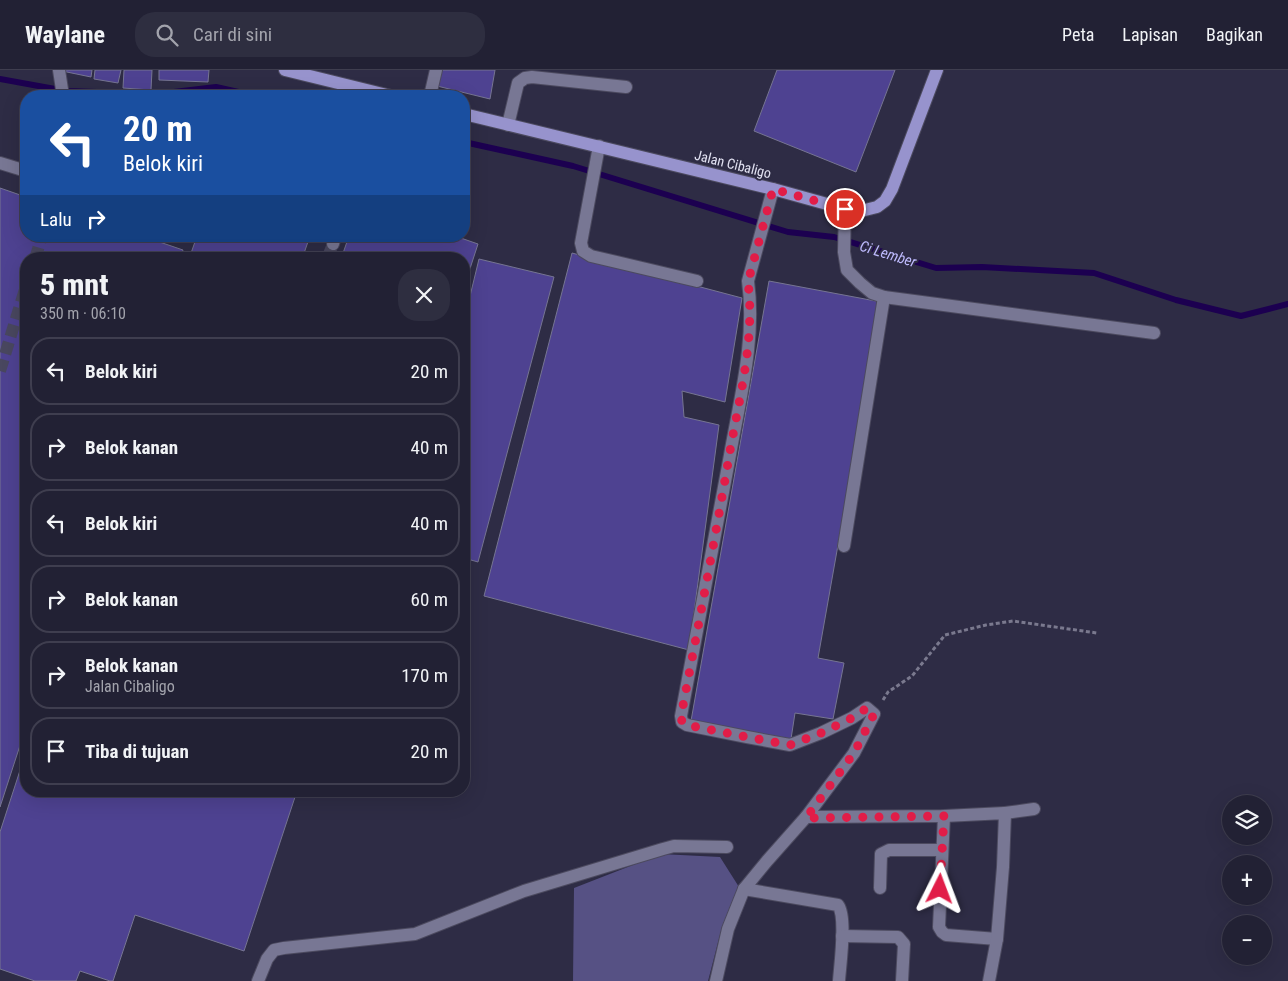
<!DOCTYPE html>
<html lang="id">
<meta charset="utf-8">
<style>
:root{--surface:#222134;--page:#2e2e40;--text:#f1f3f6;--muted:#a2a3ac;--line:#3f3e4f}
body{margin:0;font-family:"Roboto Condensed",sans-serif;background:var(--page);color:var(--text);height:100vh;display:flex;flex-direction:column;font-size:19px;white-space:nowrap}
*{box-sizing:border-box;margin:0}
p{font-size:16px;color:var(--muted)}
.icon{flex:none;width:28px;height:28px;fill:none;stroke:currentColor;stroke-width:2;stroke-linecap:round;stroke-linejoin:round}
.map{position:relative;flex:1;overflow:hidden}
.drawer{position:absolute;left:20px;top:182px;width:450px;height:545px;display:flex;flex-direction:column;background:var(--surface);border-radius:20px;box-shadow:0 5px 20px #0002,0 0 0 1px var(--line)}
.drawer>*{flex:none}
.top-card{position:absolute;left:20px;top:20px;width:450px;height:152px;border-radius:20px;box-shadow:0 5px 20px #0002,0 0 0 1px var(--line);background:#1a4fa0;color:#fff;overflow:hidden}
.fabs{position:absolute;left:1222px;top:725px;display:grid;gap:10px}
.fabs a{display:grid;place-items:center;width:50px;height:50px;border-radius:50%;background:var(--surface);box-shadow:0 5px 20px #0002,0 0 0 1px var(--line);font-size:25px}
.pin{position:absolute;display:grid;place-items:center;width:42px;height:42px;color:#fff;margin:-21px;border:2px solid #fff;border-radius:50%;box-shadow:0 1px 5px #0007}
.me{position:absolute;width:55px;margin:-28px;rotate:3deg;stroke-linejoin:round;filter:drop-shadow(0 0 4px #0008)}
.turn{display:flex;align-items:center;gap:18px;height:105px;padding:0 20px;font-size:22px}
.turn .icon{width:65px;height:65px;stroke-width:2.5}
.turn b{display:block;font-size:35px;line-height:42px}
.then{display:flex;align-items:center;height:48px;padding:0 20px;background:#0003;gap:10px;font-size:19px}
.round{display:grid;place-items:center;flex:none;width:52px;height:52px;border-radius:20px;background:var(--page)}
.summary{display:flex;align-items:center;justify-content:space-between;height:85px;padding:0 20px}
h1{font-size:30px;font-weight:800;line-height:38px}
ul{padding:0;list-style:none}
li{display:flex;align-items:center;gap:15px;height:68px;margin:0 10px 8px;padding:0 10px;border:2px solid var(--line);border-radius:20px}
li div{flex:1}
li b{display:block;font-size:19px}
li em{font-style:normal}
header{display:flex;align-items:center;gap:30px;box-sizing:border-box;height:70px;padding:0 25px;background:var(--surface);border-bottom:1px solid var(--line)}
header strong{font-size:24px}
nav{display:flex;gap:28px;margin-inline-start:auto;font-size:18px}
.search{width:350px;height:45px;background:var(--page);display:flex;align-items:center;gap:12px;box-sizing:border-box;padding:0 18px;border-radius:20px;color:var(--muted);font-size:19px}
.map>svg:first-child{display:block}
</style>
<header>
<strong>Waylane</strong>
<div class="search"><svg class="icon" aria-label="search" viewBox="0 0 24 24"><circle cx="10" cy="10" r="6"/><path d="M15 15l6 6"/></svg>Cari di sini</div>
<nav><a>Peta</a><a>Lapisan</a><a>Bagikan</a></nav>
</header>
<div class="map">
<svg width="1288" height="911" viewBox="0 0 1288 911">
<rect width="100%" height="100%" fill="#2e2c45"/>
<path fill="#565184" d="M 661,784 L 720,787 L 739,817 L 722,857 L 708,911 L 573,911 L 574,818 Z"/>
<g fill="none" stroke-linecap="round" stroke-linejoin="round">
<g stroke="#1c0050" stroke-width="6">
<path d="M 0,9 L 66,21 L 157,24 L 216,17 L 257,26"/>
<path d="M 464,72 L 573,96 L 788,162 L 834,167 L 936,198 L 982,197 L 1094,203 L 1176,230 L 1241,246 L 1288,234"/>
</g>
</g>
<g fill="#4e4291" stroke="#767592">
<path d="M 62,0 L 92,0 L 91,7 L 62,1 Z"/>
<path d="M 95,0 L 121,0 L 118,13 L 94,9 Z"/>
<path d="M 124,0 L 152,0 L 151,20 L 123,18 Z"/>
<path d="M 159,0 L 209,0 L 208,12 L 159,10 Z"/>
<path d="M 441,0 L 495,0 L 490,29 L 437,16 Z"/>
<path d="M 777,0 L 895,0 L 856,102 L 754,61 Z"/>
<path d="M 0,118 L 26,127 L 26,166 L 142,166 L 183,180 L 180,189 L 26,189 L 26,657 L 0,737 Z"/>
<path d="M 197,166 L 310,166 L 302,189 L 189,189 Z"/>
<path d="M 349,166 L 455,166 L 478,174 L 464,217 L 464,189 L 341,189 Z"/>
<path d="M 572,183 L 742,228 L 725,332 L 682,321 L 684,347 L 719,355 L 689,580 L 484,526 Z"/>
<path d="M 479,189 L 554,207 L 478,492 L 464,488 L 464,251 Z"/>
<path d="M 769,211 L 881,232 L 818,588 L 844,593 L 833,649 L 795,643 L 791,669 L 691,651 Z"/>
<path d="M 26,682 L 26,721 L 297,721 L 244,881 L 135,845 L 113,911 L 110,911 L 80,901 L 76,911 L 35,911 L 0,899 L 0,762 Z"/>
</g>
<g fill="none" stroke-linecap="round" stroke-linejoin="round">
<g stroke="#49475f" stroke-width="12" stroke-dasharray="12 6" stroke-linecap="butt">
<path d="M 35,189 L 42,166"/>
<path d="M 327,189 L 333,174"/>
<path d="M 0,301 L 26,216"/>
</g>
<g stroke="#4c4a5f" stroke-width="14">
<g id="minor">
<path d="M 59,0 L 63,26"/>
<path d="M 430,26 L 436,0"/>
<path d="M 508,55 L 518,13 L 525,8 L 532,7 L 626,17"/>
<path d="M 599,76 L 581,173 L 583,181 L 591,186 L 697,211"/>
<path d="M 0,93 L 26,101"/>
<path d="M 845,139 L 844,182 L 847,200 L 860,213 L 872,223 L 884,227 L 1154,263"/>
<path d="M 333,174 L 335,166"/>
<path d="M 844,476 L 884,227"/>
<path d="M 1005,743 L 1034,739"/>
<path d="M 944,746 L 939,857 L 942,862 L 946,865 L 997,869"/>
<path d="M 806,747 L 944,746 L 1005,743 L 1003,797 L 997,869 L 989,911"/>
<path d="M 880,818 L 881,784 L 889,780 L 942,780"/>
<path d="M 744,819 L 838,835 C 847,847 840,895 839,911"/>
<path d="M 842,866 L 898,867 L 904,874 L 902,911"/>
<path d="M 258,911 L 267,889 L 274,880 L 284,878 L 415,864 L 524,821 L 663,779 L 674,776 L 727,777"/>
<path d="M 716,911 L 728,859 L 744,819 L 767,791 L 806,747 L 854,683 L 874,644 L 867,638 L 852,648 L 821,663 L 790,675 L 747,667 L 687,655 L 682,652 L 681,646 C 698,559 714,472 730,385 C 740,328 756,269 748,211 L 773,119"/>
</g>
</g>
<g stroke="#4c4a5f" stroke-width="14">
<g id="major">
<path d="M 285,0 L 391,26"/>
<path d="M 464,44 L 773,119 L 845,139 L 865,140 L 877,137 L 885,131 L 892,119 L 937,0"/>
</g>
</g>
<path stroke="#7a798e" stroke-width="3" stroke-dasharray="4 2.5" stroke-linecap="butt" d="M 883,630 L 888,622 L 912,606 L 945,565 L 986,555 L 1013,551 L 1097,563"/>
<use href="#minor" stroke="#787794" stroke-width="12"/>
<use href="#major" stroke="#9793cd" stroke-width="12"/>
</g>
<g fill="none" stroke-linecap="round" stroke-linejoin="round">
<path stroke="#e11d48" stroke-width="9" stroke-dasharray="0 16.2" d="M 845,139 L 773,119 L 748,212 C 755,268 740,325 730,381 C 715,469 698,558 681,646 L 682,652 L 687,655 L 747,667 L 790,675 L 821,663 L 852,648 L 867,638 L 874,644 L 854,683 L 806,748 L 944,746 L 940,819"/>
</g>
<g text-anchor="middle" dominant-baseline="central" stroke-width="4" stroke-linejoin="round" paint-order="stroke">
<g font-size="14" fill="#e3e3f3" stroke="#2e2c45">
<text transform="translate(733 94) rotate(14)">Jalan Cibaligo</text>
</g>
<g font-size="15" font-style="italic" fill="#bfbbfe" stroke="#2e2c45">
<text transform="translate(888 184) rotate(17)">Ci Lember</text>
</g>
</g>
</svg>
<div class="fabs">
<a><svg class="icon" aria-label="layers" viewBox="0 0 24 24"><path d="M12 4l9 5-9 5-9-5zM3 14l9 5 9-5"/></svg></a>
<a>+</a>
<a>−</a>
</div>
<div class="pin" style="left:845px;top:139px;background:#d93025"><svg class="icon" aria-label="arrive" viewBox="0 0 24 24"><path d="M6 21V4h12l-3 4 3 4H6"/></svg></div>
<svg class="me" style="left:940px;top:819px" viewBox="-20 -20 40 40"><path d="M0-17L14 15 0 8-14 15z" fill="#e11d48" stroke="#fff" stroke-width="4"/></svg>
<div class="top-card">
<div class="turn"><svg class="icon" aria-label="left" viewBox="0 0 24 24"><path d="M17 20v-9H6M10 6l-5 5 5 5"/></svg><div><b>20 m</b>Belok kiri</div></div>
<div class="then">Lalu<svg class="icon" aria-label="right" viewBox="0 0 24 24"><path d="M7 20v-9h11M14 6l5 5-5 5"/></svg></div>
</div>
<section class="drawer">
<div class="summary"><div><h1>5 mnt</h1><p>350 m · 06:10</p></div><a class="round"><svg class="icon" aria-label="close" viewBox="0 0 24 24"><path d="M6 6l12 12M18 6L6 18"/></svg></a></div>
<ul>
<li><svg class="icon" aria-label="left" viewBox="0 0 24 24"><path d="M17 20v-9H6M10 6l-5 5 5 5"/></svg><div><b>Belok kiri</b></div><em>20 m</em></li>
<li><svg class="icon" aria-label="right" viewBox="0 0 24 24"><path d="M7 20v-9h11M14 6l5 5-5 5"/></svg><div><b>Belok kanan</b></div><em>40 m</em></li>
<li><svg class="icon" aria-label="left" viewBox="0 0 24 24"><path d="M17 20v-9H6M10 6l-5 5 5 5"/></svg><div><b>Belok kiri</b></div><em>40 m</em></li>
<li><svg class="icon" aria-label="right" viewBox="0 0 24 24"><path d="M7 20v-9h11M14 6l5 5-5 5"/></svg><div><b>Belok kanan</b></div><em>60 m</em></li>
<li><svg class="icon" aria-label="right" viewBox="0 0 24 24"><path d="M7 20v-9h11M14 6l5 5-5 5"/></svg><div><b>Belok kanan</b><p>Jalan Cibaligo</p></div><em>170 m</em></li>
<li><svg class="icon" aria-label="arrive" viewBox="0 0 24 24"><path d="M6 21V4h12l-3 4 3 4H6"/></svg><div><b>Tiba di tujuan</b></div><em>20 m</em></li>
</ul>
</section>
</div>
